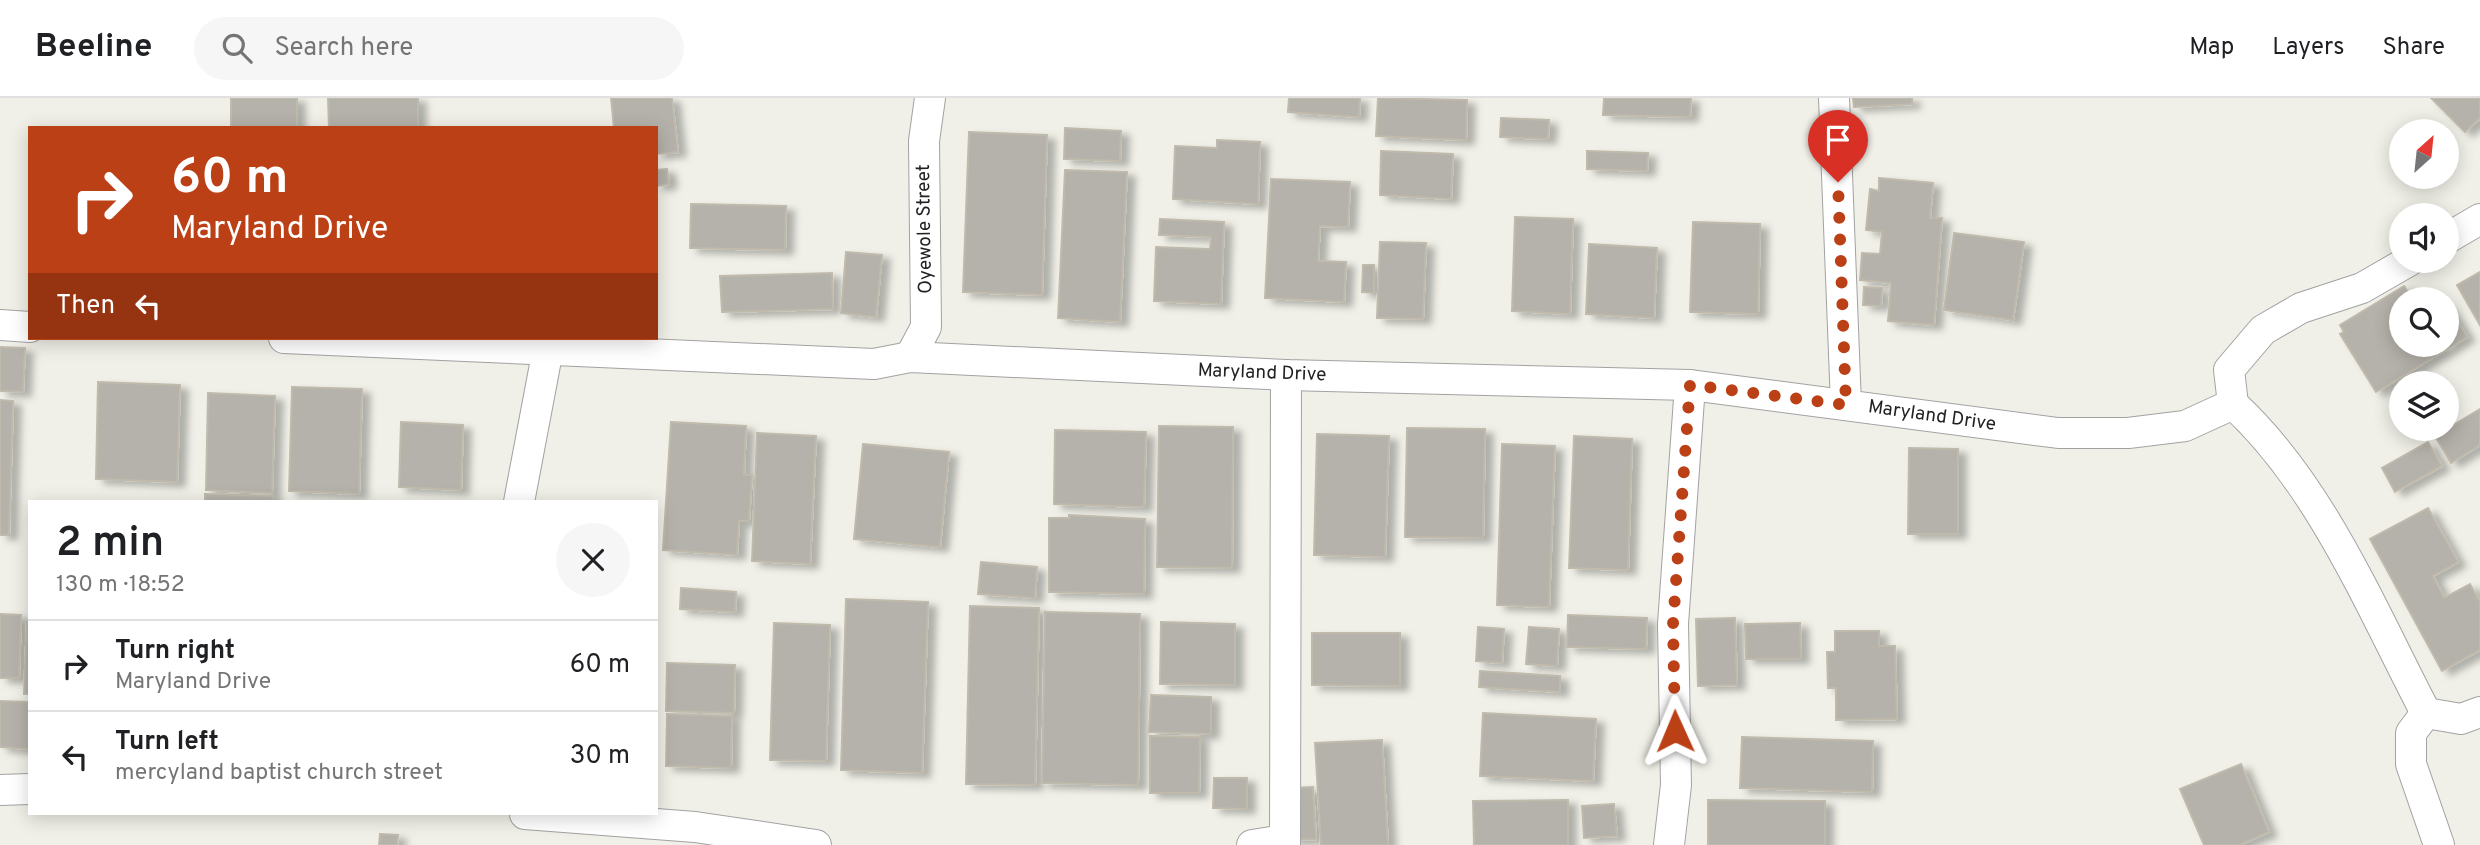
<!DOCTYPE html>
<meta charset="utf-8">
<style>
:root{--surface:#fff;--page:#f6f6f6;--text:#202124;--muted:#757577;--line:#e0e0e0}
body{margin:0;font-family:Overpass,sans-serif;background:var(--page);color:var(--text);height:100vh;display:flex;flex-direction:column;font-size:26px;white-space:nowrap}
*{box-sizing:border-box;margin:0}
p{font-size:23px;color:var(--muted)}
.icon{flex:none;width:38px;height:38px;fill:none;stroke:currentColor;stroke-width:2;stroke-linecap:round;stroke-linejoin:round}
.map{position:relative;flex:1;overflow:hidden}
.panel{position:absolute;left:28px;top:402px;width:630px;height:315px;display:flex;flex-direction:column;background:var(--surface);border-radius:0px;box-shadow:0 4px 18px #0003}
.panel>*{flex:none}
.hud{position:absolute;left:28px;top:28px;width:630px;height:214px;border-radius:0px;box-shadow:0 4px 18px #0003;background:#bc4016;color:#fff;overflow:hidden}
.needle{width:46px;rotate:27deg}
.buttons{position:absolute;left:2389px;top:21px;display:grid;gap:14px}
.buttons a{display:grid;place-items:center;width:70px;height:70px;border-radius:50%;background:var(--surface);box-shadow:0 4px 18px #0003;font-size:35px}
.pin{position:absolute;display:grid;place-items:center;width:60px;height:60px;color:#fff;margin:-72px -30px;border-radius:50% 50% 50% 0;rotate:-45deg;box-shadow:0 0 7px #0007}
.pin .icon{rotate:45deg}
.me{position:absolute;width:77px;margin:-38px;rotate:359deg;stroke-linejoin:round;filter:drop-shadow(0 0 5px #0008)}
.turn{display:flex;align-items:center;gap:24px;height:147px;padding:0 28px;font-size:32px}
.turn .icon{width:91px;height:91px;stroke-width:2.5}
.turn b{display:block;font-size:49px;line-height:60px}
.then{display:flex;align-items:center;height:66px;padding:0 28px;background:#0003;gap:14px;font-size:26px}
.round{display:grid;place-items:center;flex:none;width:74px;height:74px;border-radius:37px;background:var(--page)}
.summary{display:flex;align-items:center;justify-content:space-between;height:119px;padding:0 28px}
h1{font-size:42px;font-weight:600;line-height:52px}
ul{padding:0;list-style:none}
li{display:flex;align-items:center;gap:21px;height:91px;padding:0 28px;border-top:2px solid var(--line)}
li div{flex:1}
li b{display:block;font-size:26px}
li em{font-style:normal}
header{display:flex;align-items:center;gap:42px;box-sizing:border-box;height:98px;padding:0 35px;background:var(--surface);border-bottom:2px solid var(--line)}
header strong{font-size:33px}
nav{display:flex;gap:38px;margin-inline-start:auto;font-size:24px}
.search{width:490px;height:63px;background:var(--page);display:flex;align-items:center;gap:18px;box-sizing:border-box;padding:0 24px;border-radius:38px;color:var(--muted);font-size:26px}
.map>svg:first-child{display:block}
</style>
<header>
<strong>Beeline</strong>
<div class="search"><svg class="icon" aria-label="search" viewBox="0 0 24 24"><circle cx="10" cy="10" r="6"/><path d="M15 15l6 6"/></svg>Search here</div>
<nav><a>Map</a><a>Layers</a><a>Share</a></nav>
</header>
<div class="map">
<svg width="2480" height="747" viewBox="0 0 2480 747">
<defs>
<filter id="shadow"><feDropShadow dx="8" dy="4.5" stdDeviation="3.5" flood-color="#0004"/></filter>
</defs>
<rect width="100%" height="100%" fill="#f0f0e8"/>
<g fill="#b5b2ab" stroke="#c0baac" stroke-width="2" filter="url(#shadow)">
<rect x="231" y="0" width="66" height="30"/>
<path d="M 328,0 L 418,0 L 418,30 L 329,30 Z"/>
<path d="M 611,0 L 672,0 L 678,54 L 656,56 L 656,30 L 614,30 Z"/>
<path d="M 1289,0 L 1360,0 L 1359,19 L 1288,14 Z"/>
<path d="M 1378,0 L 1467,2 L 1466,42 L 1376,38 Z"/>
<path d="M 1604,0 L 1691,0 L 1690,19 L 1603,17 Z"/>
<path d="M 1853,0 L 1912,0 L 1912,6 L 1854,9 Z"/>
<path d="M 2431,0 L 2480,0 L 2480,20 L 2465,34 Z"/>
<path d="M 1501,20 L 1549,22 L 1548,41 L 1500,39 Z"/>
<path d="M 1065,30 L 1121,33 L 1120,63 L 1064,61 Z"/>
<path d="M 969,34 L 1047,37 L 1042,197 L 963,194 Z"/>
<path d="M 1217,42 L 1260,44 L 1258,106 L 1173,101 L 1175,48 L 1217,50 Z"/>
<path d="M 1381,53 L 1453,56 L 1451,101 L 1380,97 Z"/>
<path d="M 1587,53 L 1648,55 L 1647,73 L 1587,71 Z"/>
<path d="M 667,71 L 669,86 L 656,88 L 656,72 Z"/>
<path d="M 1065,72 L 1127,74 L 1120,224 L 1058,220 Z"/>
<path d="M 1879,80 L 1933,85 L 1930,120 L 1942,120 L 1934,227 L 1888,223 L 1891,185 L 1860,182 L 1862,155 L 1880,156 L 1882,134 L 1866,132 L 1870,91 L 1879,93 Z"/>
<path d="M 1271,81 L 1350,84 L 1348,129 L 1320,128 L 1318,163 L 1346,164 L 1344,204 L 1265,200 Z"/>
<path d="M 691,106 L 786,108 L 785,152 L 690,150 Z"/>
<path d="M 1515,119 L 1573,121 L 1570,216 L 1512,213 Z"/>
<path d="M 1160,121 L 1224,124 L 1221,206 L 1154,203 L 1156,149 L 1210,151 L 1211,139 L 1159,137 Z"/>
<path d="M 1693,124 L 1760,126 L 1758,216 L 1690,214 Z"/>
<path d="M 1954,135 L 2024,144 L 2013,222 L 1944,212 Z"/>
<path d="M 1380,144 L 1426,145 L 1423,221 L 1377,220 Z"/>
<path d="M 1589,146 L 1657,150 L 1654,220 L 1586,216 Z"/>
<path d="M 846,154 L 882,157 L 876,219 L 841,215 Z"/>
<path d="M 1363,167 L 1374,167 L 1374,195 L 1362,194 Z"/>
<path d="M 2480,174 L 2480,227 L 2457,187 Z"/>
<path d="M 832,175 L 833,211 L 722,214 L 720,178 Z"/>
<path d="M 2404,188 L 2413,201 L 2401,201 L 2401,247 L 2446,247 L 2446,206 L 2467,239 L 2376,294 L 2340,236 L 2344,234 L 2340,227 Z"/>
<path d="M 1864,189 L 1882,190 L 1881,208 L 1863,207 Z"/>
<path d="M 0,249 L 25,250 L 23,294 L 0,293 Z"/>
<path d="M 98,284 L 180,287 L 177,384 L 96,381 Z"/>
<path d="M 292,289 L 362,291 L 359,396 L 289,393 Z"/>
<path d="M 208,295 L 275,298 L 272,395 L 206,392 Z"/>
<path d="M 0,302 L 13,303 L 9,437 L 0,437 Z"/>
<path d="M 2480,311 L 2480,347 L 2451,365 L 2435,338 Z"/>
<path d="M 401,324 L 463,327 L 461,392 L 399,389 Z"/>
<path d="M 671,324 L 746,328 L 744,377 L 752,377 L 749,423 L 739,423 L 737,457 L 663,452 Z"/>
<path d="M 1159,328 L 1233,329 L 1232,470 L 1157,469 Z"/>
<path d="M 1407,330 L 1485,331 L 1483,440 L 1405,439 Z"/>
<path d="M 1055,332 L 1146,334 L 1144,409 L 1054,406 Z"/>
<path d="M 757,335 L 816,338 L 810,466 L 752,463 Z"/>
<path d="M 1317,336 L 1389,338 L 1385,459 L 1314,457 Z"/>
<path d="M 1574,338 L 1632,341 L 1628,472 L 1569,470 Z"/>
<path d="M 2428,344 L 2442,368 L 2395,394 L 2382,370 Z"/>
<path d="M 863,346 L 949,354 L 940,449 L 854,441 Z"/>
<path d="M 1502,346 L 1555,348 L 1549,509 L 1497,507 Z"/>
<path d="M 1909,350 L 1958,351 L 1958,436 L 1908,436 Z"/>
<path d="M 205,396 L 273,398 L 273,404 L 205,404 Z"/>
<path d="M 2428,410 L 2458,464 L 2433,478 L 2444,500 L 2470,486 L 2480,504 L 2480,552 L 2442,573 L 2370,441 Z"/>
<path d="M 1069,417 L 1145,421 L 1144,496 L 1049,494 L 1049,420 L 1069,420 Z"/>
<path d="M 981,464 L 1037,469 L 1035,500 L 978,496 Z"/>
<path d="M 681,490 L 736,494 L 735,514 L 680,511 Z"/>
<path d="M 846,501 L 928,504 L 922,675 L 841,672 Z"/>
<path d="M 970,508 L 1039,510 L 1035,687 L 966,686 Z"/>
<path d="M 1045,514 L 1140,516 L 1138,687 L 1042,685 Z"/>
<path d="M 0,516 L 21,517 L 19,580 L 0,580 Z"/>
<path d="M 1568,517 L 1647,520 L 1646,551 L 1567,549 Z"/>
<path d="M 1735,520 L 1737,587 L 1698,588 L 1696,521 Z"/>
<path d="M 27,524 L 30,524 L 30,596 L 24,596 Z"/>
<path d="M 1161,524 L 1235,526 L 1235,587 L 1160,586 Z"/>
<path d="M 774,525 L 830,527 L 826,663 L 770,662 Z"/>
<path d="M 1800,525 L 1801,561 L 1746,561 L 1745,526 Z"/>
<path d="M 1478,529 L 1504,531 L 1502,565 L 1476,563 Z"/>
<path d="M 1529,529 L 1559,531 L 1557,568 L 1526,566 Z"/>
<path d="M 1835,533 L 1879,533 L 1879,548 L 1895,548 L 1897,621 L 1836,622 L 1836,590 L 1828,590 L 1827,554 L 1835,554 Z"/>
<path d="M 1312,535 L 1400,535 L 1400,588 L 1312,587 Z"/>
<path d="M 667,565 L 735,567 L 734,615 L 666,613 Z"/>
<path d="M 1480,573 L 1560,578 L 1560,594 L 1479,589 Z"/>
<path d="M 1151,597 L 1211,599 L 1211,636 L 1149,634 Z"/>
<path d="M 0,603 L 30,604 L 30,651 L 0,649 Z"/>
<path d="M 1483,615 L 1596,621 L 1593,683 L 1480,678 Z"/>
<path d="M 667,616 L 732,618 L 731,670 L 666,668 Z"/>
<path d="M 1150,638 L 1200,639 L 1199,695 L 1150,695 Z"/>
<path d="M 1742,639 L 1873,643 L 1872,694 L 1740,690 Z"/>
<path d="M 1382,642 L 1388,747 L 1321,747 L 1315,645 Z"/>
<path d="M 2241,666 L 2269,734 L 2239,747 L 2204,747 L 2180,691 Z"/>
<path d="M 1214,680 L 1247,680 L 1247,711 L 1213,710 Z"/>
<path d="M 1313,689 L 1316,741 L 1291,742 L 1288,690 Z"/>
<path d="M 1568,702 L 1568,747 L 1474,747 L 1473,703 Z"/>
<path d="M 1708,702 L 1825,703 L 1825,747 L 1708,747 Z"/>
<path d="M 1614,706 L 1617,738 L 1584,740 L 1582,708 Z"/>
<path d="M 380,736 L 398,737 L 397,747 L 379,747 Z"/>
</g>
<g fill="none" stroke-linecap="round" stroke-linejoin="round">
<g stroke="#a2a2a2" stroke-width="32">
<g id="minor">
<path d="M 1834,0 L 1846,307"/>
<path d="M 2446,141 L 2480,121"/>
<path d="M 2409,163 L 2362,190 L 2301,210 L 2263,232 L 2229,272 L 2233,306 C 2321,387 2371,510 2426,615"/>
<path d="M 0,227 L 30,229"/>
<path d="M 284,240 L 874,266 L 910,259 L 1286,277 L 1690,287 L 2058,335 L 2128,335 L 2185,328 L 2233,306"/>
<path d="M 910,259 L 926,229 L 924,43 L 930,0"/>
<path d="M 519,404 L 548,251"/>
<path d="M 2426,615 L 2411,635 L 2411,666 L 2439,747"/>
<path d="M 2426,615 L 2461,621 L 2480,614"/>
<path d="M 0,692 L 30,691"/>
<path d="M 525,716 L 695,729 L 816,747"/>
<path d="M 1252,747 L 1285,742"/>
<path d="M 1285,747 L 1286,277"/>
<path d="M 1669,747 L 1676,687 L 1673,526 L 1690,287"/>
</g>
</g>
<use href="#minor" stroke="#fff" stroke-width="30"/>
</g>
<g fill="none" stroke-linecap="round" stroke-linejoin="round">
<path stroke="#bc4016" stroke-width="12" stroke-dasharray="0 21.6" d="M 1675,633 L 1673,526 L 1690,287 L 1846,307 L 1838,84"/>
</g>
<g text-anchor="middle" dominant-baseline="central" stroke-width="7" stroke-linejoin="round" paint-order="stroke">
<g font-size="19" fill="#212121" stroke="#fff">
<text transform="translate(925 131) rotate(-91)">Oyewole Street</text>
<text transform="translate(1262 275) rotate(2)">Maryland Drive</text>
<text transform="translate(1932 318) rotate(8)">Maryland Drive</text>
</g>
</g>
</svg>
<div class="buttons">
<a><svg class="needle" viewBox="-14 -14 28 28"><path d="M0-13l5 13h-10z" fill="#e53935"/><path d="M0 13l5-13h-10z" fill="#757577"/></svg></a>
<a><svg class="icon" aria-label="sound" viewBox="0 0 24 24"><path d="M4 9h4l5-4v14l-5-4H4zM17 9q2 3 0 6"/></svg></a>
<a><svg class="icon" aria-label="search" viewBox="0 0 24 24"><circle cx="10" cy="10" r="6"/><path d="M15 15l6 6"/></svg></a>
<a><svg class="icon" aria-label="layers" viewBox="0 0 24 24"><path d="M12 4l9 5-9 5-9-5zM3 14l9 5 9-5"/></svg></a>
</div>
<div class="pin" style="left:1838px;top:84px;background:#d93025"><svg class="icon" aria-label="arrive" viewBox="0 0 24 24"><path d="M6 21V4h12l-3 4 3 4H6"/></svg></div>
<svg class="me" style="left:1675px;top:633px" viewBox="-20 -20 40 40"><path d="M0-17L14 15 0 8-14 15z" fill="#bc4016" stroke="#fff" stroke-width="4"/></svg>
<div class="hud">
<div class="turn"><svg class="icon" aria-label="right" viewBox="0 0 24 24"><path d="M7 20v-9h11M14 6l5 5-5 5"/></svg><div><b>60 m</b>Maryland Drive</div></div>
<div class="then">Then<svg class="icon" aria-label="left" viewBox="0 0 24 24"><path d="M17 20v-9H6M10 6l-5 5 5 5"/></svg></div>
</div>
<section class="panel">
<div class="summary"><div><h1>2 min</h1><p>130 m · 18:52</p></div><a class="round"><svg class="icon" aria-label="close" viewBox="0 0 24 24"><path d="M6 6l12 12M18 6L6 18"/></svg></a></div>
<ul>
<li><svg class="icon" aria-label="right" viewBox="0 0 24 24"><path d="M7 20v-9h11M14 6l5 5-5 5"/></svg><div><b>Turn right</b><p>Maryland Drive</p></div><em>60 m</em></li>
<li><svg class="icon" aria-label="left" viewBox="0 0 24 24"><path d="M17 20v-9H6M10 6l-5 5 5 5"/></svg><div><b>Turn left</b><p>mercyland baptist church street</p></div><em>30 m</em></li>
</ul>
</section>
</div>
